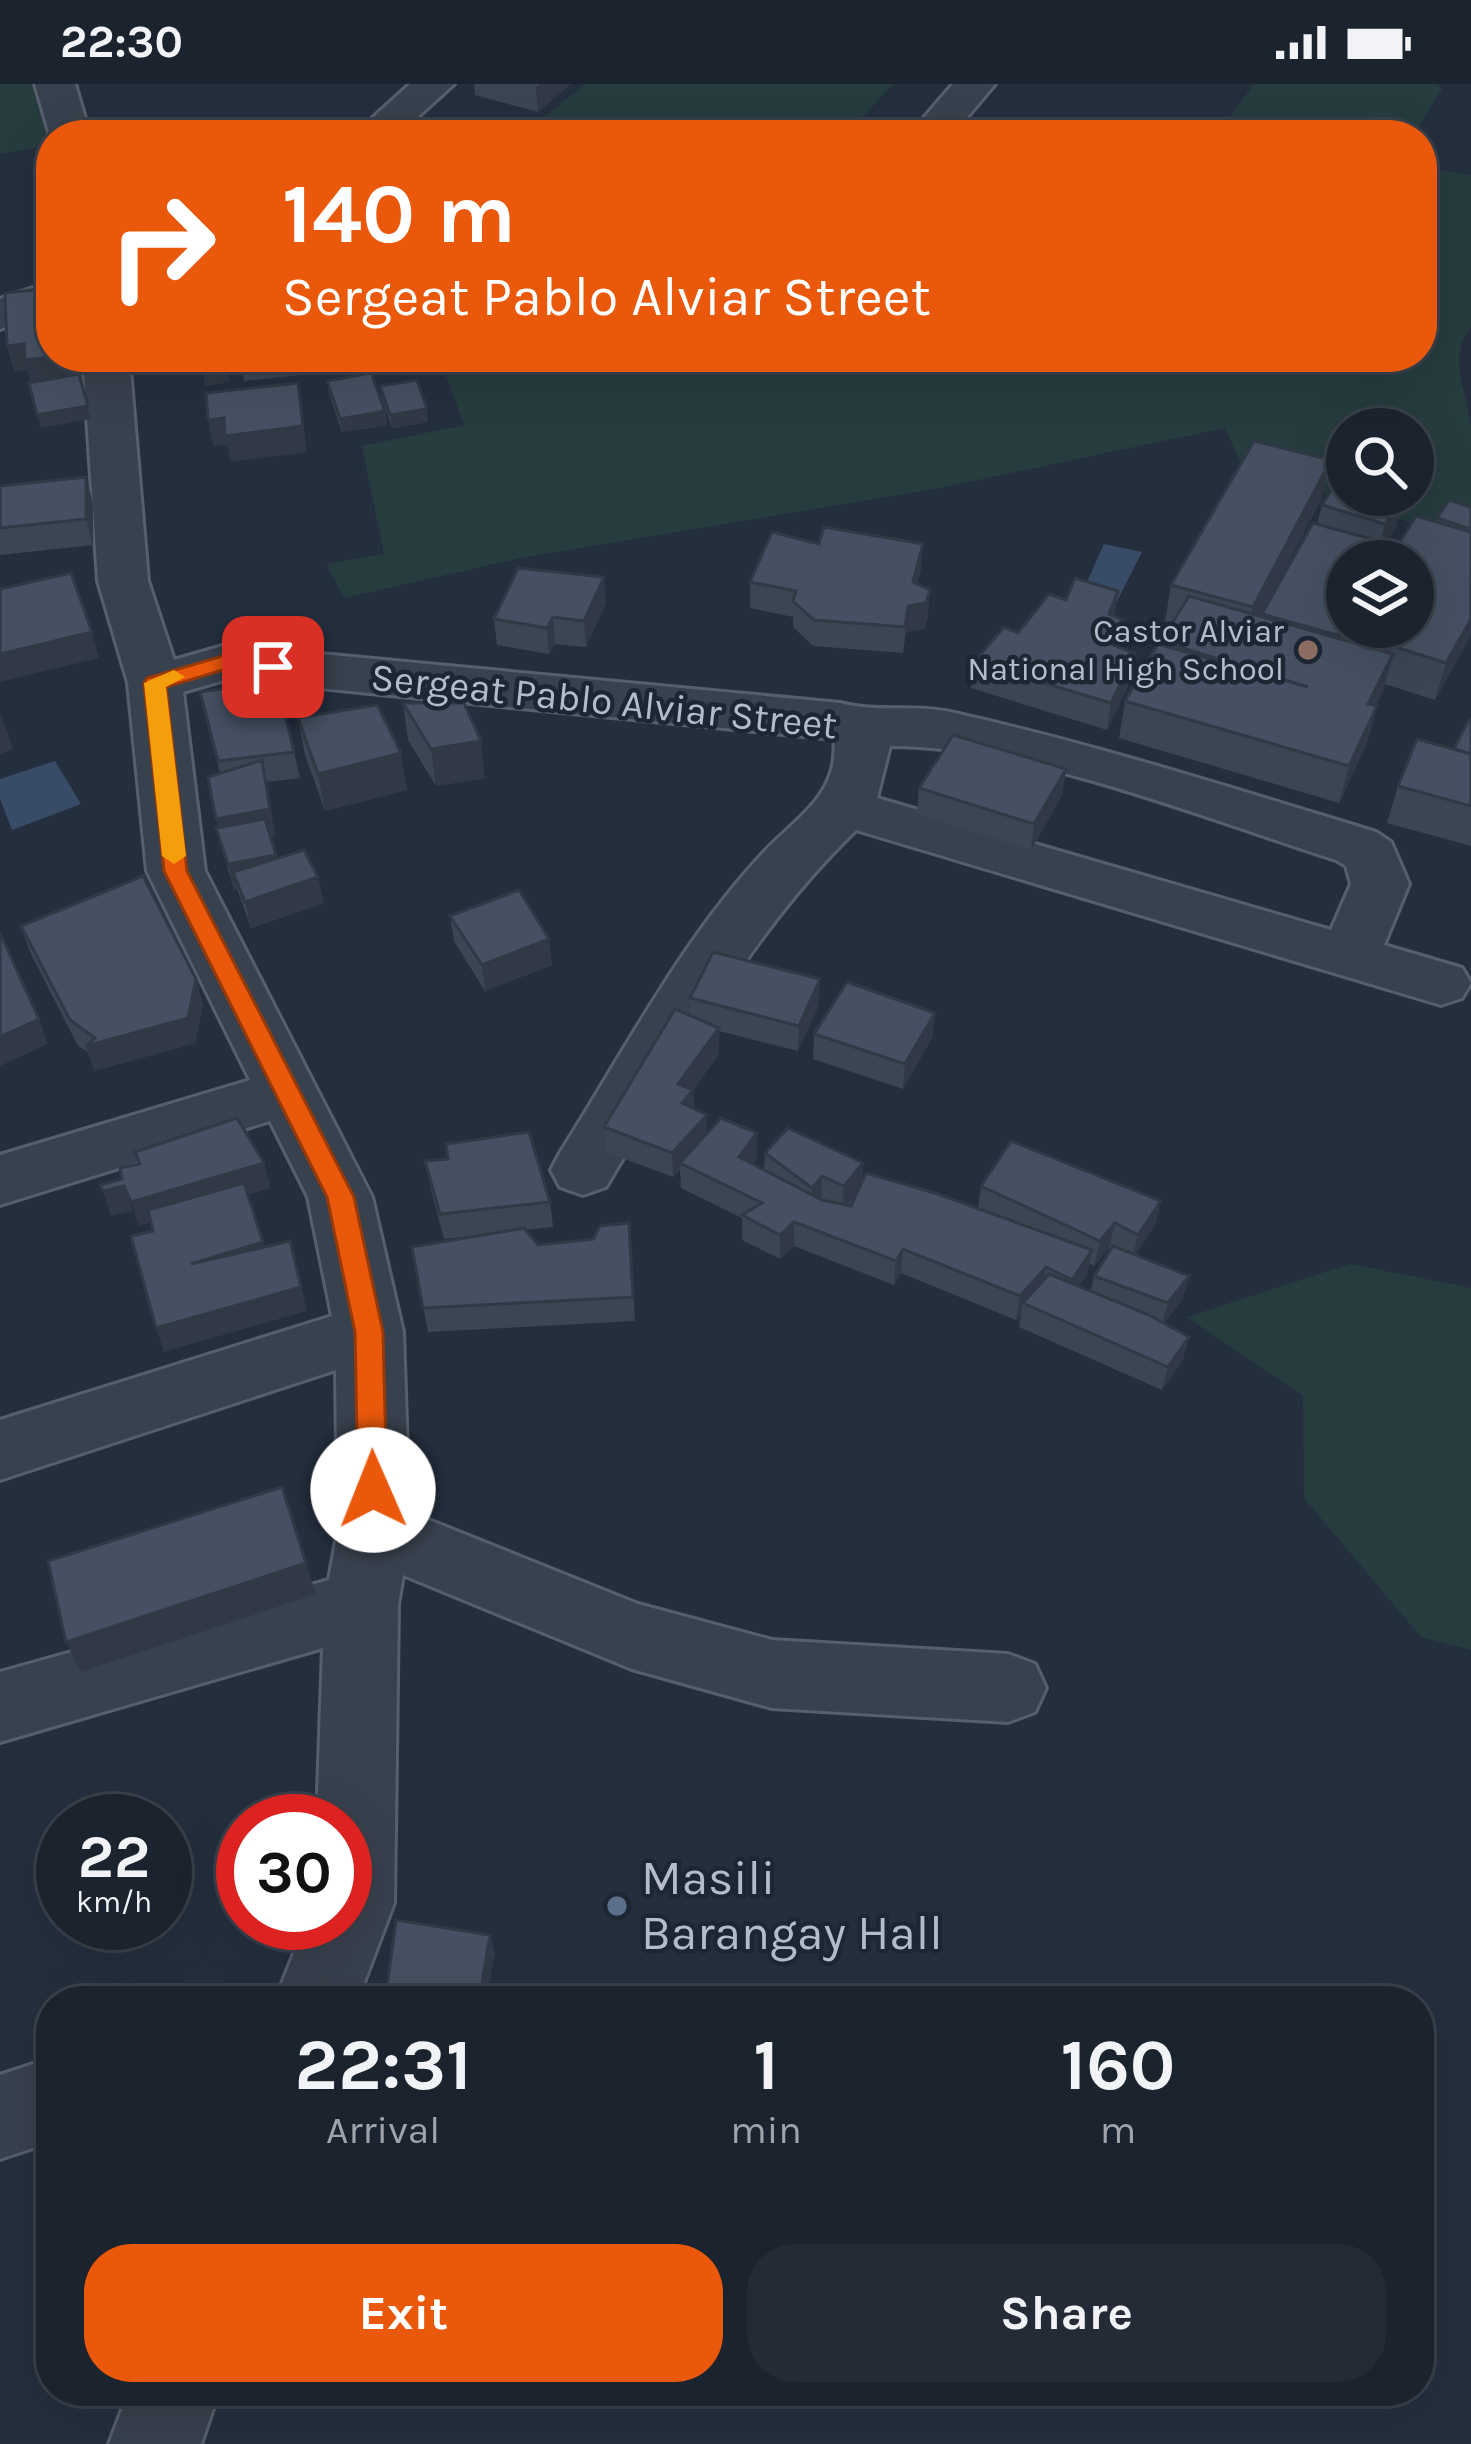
<!DOCTYPE html>
<style>
:root{--surface:#1b232e;--page:#242b36;--text:#f1f3f6;--muted:#a0a4aa;--line:#39404a;--accent:#ea580c}
body{margin:0;font-family:Karla,sans-serif;background:var(--page);color:var(--text);height:100vh;display:flex;flex-direction:column;font-size:45px;white-space:nowrap}
*{box-sizing:border-box;margin:0}
p{font-size:39px;color:var(--muted)}
.icon{flex:none;width:66px;height:66px;fill:none;stroke:currentColor;stroke-width:2;stroke-linecap:round;stroke-linejoin:round}
.map{position:relative;flex:1;overflow:hidden}
.drawer{position:absolute;left:36px;top:1902px;width:1398px;height:420px;display:flex;flex-direction:column;background:var(--surface);border-radius:48px;box-shadow:0 12px 48px #0002,0 0 0 3px var(--line)}
.drawer>*{flex:none}
.banner{position:absolute;left:36px;top:36px;width:1401px;height:252px;border-radius:48px;box-shadow:0 12px 48px #0002,0 0 0 3px var(--line);background:#ea580c;color:#fff;overflow:hidden}
.controls{position:absolute;left:1326px;top:324px;display:grid;gap:24px}
.controls a{display:grid;place-items:center;width:108px;height:108px;border-radius:50%;background:var(--surface);box-shadow:0 12px 48px #0002,0 0 0 3px var(--line);font-size:60px}
.speed{position:absolute;left:36px;top:1710px;display:flex;gap:24px;font-size:60px;font-weight:700;text-align:center}
.speed>*{display:grid;place-content:center;width:156px;height:156px;border-radius:50%;background:var(--surface);box-shadow:0 12px 48px #0002,0 0 0 3px var(--line);line-height:1}
.speed small{font-size:30px;font-weight:400}
.speed .limit{border:18px solid #d22;background:#fff;color:#111}
.pin{position:absolute;display:grid;place-items:center;width:102px;height:102px;color:#fff;margin:-51px;border-radius:24px;box-shadow:0 6px 18px #0006}
.me{position:absolute;width:132px;margin:-66px;rotate:359deg;stroke-linejoin:round;filter:drop-shadow(0 0 9px #0008)}
.turn{display:flex;align-items:center;gap:42px;height:252px;padding:0 48px;font-size:54px}
.turn .icon{width:156px;height:156px;stroke-width:2.5}
.turn b{display:block;font-size:84px;line-height:102px}
.eta{display:flex;justify-content:space-evenly;align-items:center;height:204px;text-align:center}
.eta b{font-size:72px;font-weight:700;line-height:84px}
.action{display:flex;gap:24px;margin-top:auto;padding:24px 48px}
.action a{flex:1;height:138px;border-radius:48px;background:var(--accent);color:#fff;font-size:48px;font-weight:700;line-height:138px;text-align:center}
.action a+a{background:var(--page);color:var(--text)}
.status{display:flex;justify-content:space-between;align-items:center;height:84px;padding:0 60px;background:var(--surface);direction:ltr}
.status svg{height:33px;fill:currentColor}
.map>svg:first-child{display:block}
</style>
<div class="status"><b>22:30</b><svg viewBox="0 0 49 12"><path d="M0 12V9h3v3zM5 12V6h3v6zM10 12V3h3v9zM15 12V0h3v12zM26 1h20v11H26zM47 4h2v5h-2z"/></svg></div>
<div class="map">
<svg width="1471" height="2360" viewBox="0 0 1471 2360">
<rect width="100%" height="100%" fill="#242f3e"/>
<g fill="#263c3f" fill-rule="evenodd">
<path d="M 0,0 L 55,0 L 51,61 L 0,70 Z"/>
<path d="M 585,0 L 893,0 L 846,51 L 522,51 Z"/>
<path d="M 1254,0 L 1437,0 L 1442,5 L 1413,51 L 1217,51 Z"/>
<path d="M 1422,84 L 1471,91 L 1471,243 C 1446,274 1468,310 1471,344 C 1471,382 1471,422 1471,460 L 1241,380 L 1225,344 L 940,404 L 521,474 L 344,514 L 326,480 L 384,470 L 362,362 L 464,341 L 439,273 L 1422,273 ZM 1347,345 L 1413,345 L 1413,411 L 1347,411 Z"/>
<path d="M 1350,1180 L 1471,1204 L 1471,1566 L 1421,1553 L 1304,1414 L 1303,1312 L 1187,1233 Z"/>
</g>
<g fill="#394c67">
<path d="M 1104,460 L 1142,468 L 1114,523 L 1079,516 Z"/>
<path d="M 55,677 L 81,720 L 12,746 L 0,715 L 0,695 Z"/>
</g>
<g fill="none" stroke-linecap="round" stroke-linejoin="round">
<g stroke="#565f6c" stroke-width="6">
<g id="minor">
<path d="M 35,0 L 75,0 L 90,51 L 51,51 L 51,55 Z"/>
<path d="M 410,0 L 454,0 L 401,48 L 373,48 L 367,39 Z"/>
<path d="M 953,0 L 995,0 L 952,51 L 909,51 Z"/>
<path d="M 51,198 L 51,227 L 0,245 L 0,215 Z"/>
<path d="M 83,273 L 129,273 L 148,497 L 174,576 L 226,561 L 840,619 C 876,629 913,620 950,628 C 1094,660 1235,705 1376,748 L 1391,758 L 1409,800 L 1384,861 L 1462,884 L 1471,899 L 1462,914 L 1441,921 L 856,746 C 750,848 681,978 606,1103 L 583,1111 L 560,1103 L 551,1086 L 560,1069 C 624,968 682,855 764,768 C 797,733 840,710 834,655 L 228,595 L 183,608 L 205,787 L 372,1113 L 403,1248 L 409,1428 L 638,1520 L 772,1556 L 1008,1570 L 1035,1580 L 1046,1604 L 1035,1628 L 1008,1638 L 772,1624 L 632,1585 L 403,1491 L 398,1520 L 394,1819 L 357,1917 L 275,1917 L 306,1839 L 345,1839 L 345,1737 L 317,1737 L 323,1564 L 0,1658 L 0,1588 L 329,1496 L 338,1446 L 336,1286 L 0,1396 L 0,1336 L 332,1232 L 308,1113 L 270,1037 L 0,1121 L 0,1071 L 250,996 L 147,787 L 128,599 L 98,497 ZM 890,662 C 1026,662 1204,734 1336,776 L 1346,782 L 1351,800 L 1331,846 L 877,714 Z"/>
<path d="M 51,1974 L 51,2058 L 0,2075 L 0,1991 Z"/>
<path d="M 129,2307 L 219,2307 L 201,2360 L 109,2360 Z"/>
</g>
</g>
<use href="#minor" fill="#38414e" fill-rule="evenodd"/>
</g>
<g fill="#3b4654" fill-rule="evenodd">
<path d="M 474,0 L 571,0 L 538,28 L 475,11 Z"/>
<path d="M 240,273 L 307,273 L 310,290 L 244,297 Z"/>
<path d="M 327,297 L 385,327 L 387,341 L 342,348 L 329,310 Z"/>
<path d="M 380,302 L 428,338 L 392,344 L 382,315 Z"/>
<path d="M 1331,376 L 1322,414 L 1260,532 L 1261,532 L 1317,440 L 1322,421 L 1347,411 L 1405,411 L 1397,441 L 1386,459 L 1347,543 L 1436,438 L 1437,434 L 1471,423 L 1471,551 L 1435,616 L 1385,600 L 1376,622 L 1377,622 L 1367,659 L 1339,719 L 1119,654 L 1125,617 L 1171,540 L 1165,538 L 1171,501 Z"/>
<path d="M 0,402 L 93,419 L 93,461 L 0,471 Z"/>
<path d="M 921,486 L 917,500 L 928,532 L 924,545 L 906,548 L 903,569 L 813,562 L 793,543 L 793,533 L 750,524 L 750,498 Z"/>
<path d="M 1118,507 L 1114,532 L 1118,562 L 1131,596 L 1107,646 L 971,604 L 974,578 L 1066,516 Z"/>
<path d="M 606,519 L 586,563 L 555,560 L 549,570 L 497,561 L 494,535 Z"/>
<path d="M 200,608 L 294,668 L 300,694 L 266,698 L 275,751 L 270,752 L 277,775 L 324,819 L 251,844 L 237,805 L 234,806 L 216,744 L 218,744 L 220,689 Z"/>
<path d="M 403,619 L 485,694 L 436,702 L 408,656 Z"/>
<path d="M 298,634 L 407,706 L 325,727 L 305,671 Z"/>
<path d="M 1471,636 L 1471,762 L 1387,739 L 1398,702 L 1454,665 Z"/>
<path d="M 1066,685 L 1062,711 L 1031,766 L 917,730 L 919,704 Z"/>
<path d="M 450,832 L 552,881 L 485,907 L 454,857 Z"/>
<path d="M 21,842 L 203,920 L 195,959 L 94,987 L 88,968 L 78,962 L 30,868 Z"/>
<path d="M 690,914 L 819,921 L 798,967 L 719,947 L 719,970 L 693,1006 L 694,1024 L 707,1031 L 707,1049 L 757,1049 L 757,1074 L 752,1080 L 764,1086 L 765,1069 L 863,1079 L 862,1099 L 978,1125 L 981,1102 L 1161,1117 L 1155,1141 L 1135,1171 L 1189,1192 L 1182,1216 L 1164,1239 L 1183,1276 L 1162,1306 L 1019,1243 L 1021,1230 L 1016,1236 L 901,1189 L 894,1201 L 794,1162 L 780,1175 L 742,1156 L 742,1134 L 681,1104 L 680,1086 L 673,1093 L 606,1068 L 604,1043 L 690,932 ZM 1109,1164 L 1111,1165 L 1094,1192 L 1091,1207 L 1079,1202 L 1087,1191 L 1089,1179 L 1094,1182 Z"/>
<path d="M 935,929 L 932,954 L 903,1005 L 813,975 L 814,950 Z"/>
<path d="M 425,1077 L 550,1118 L 553,1143 L 525,1146 L 538,1161 L 593,1155 L 629,1139 L 635,1237 L 428,1248 L 412,1163 L 487,1150 L 444,1155 L 430,1102 Z"/>
</g>
<g fill="#303945">
<path d="M 540,0 L 571,0 L 538,28 L 536,3 Z"/>
<path d="M 24,260 L 51,273 L 76,273 L 77,297 L 32,302 L 27,286 L 14,288 L 7,262 Z"/>
<path d="M 227,285 L 230,298 L 205,302 L 203,289 Z"/>
<path d="M 298,299 L 307,368 L 231,378 L 227,361 L 213,362 L 208,336 Z"/>
<path d="M 88,322 L 91,335 L 41,344 L 37,331 Z"/>
<path d="M 427,325 L 428,338 L 392,344 L 390,331 Z"/>
<path d="M 385,327 L 387,341 L 342,348 L 340,335 Z"/>
<path d="M 1331,376 L 1322,414 L 1245,560 L 1253,523 Z"/>
<path d="M 86,393 L 93,419 L 93,461 L 86,435 Z"/>
<path d="M 1403,411 L 1405,411 L 1397,441 L 1375,477 L 1385,440 Z"/>
<path d="M 923,460 L 921,486 L 911,521 L 930,506 L 928,532 L 924,545 L 906,548 L 903,569 L 908,522 Z"/>
<path d="M 604,493 L 606,519 L 586,563 L 584,537 Z"/>
<path d="M 1118,507 L 1114,533 L 1123,536 L 1118,562 L 1098,582 L 1109,530 Z"/>
<path d="M 553,533 L 555,560 L 549,570 L 547,544 Z"/>
<path d="M 1347,533 L 1347,543 L 1341,563 L 1328,588 L 1337,551 Z"/>
<path d="M 1471,535 L 1471,551 L 1435,616 L 1446,579 Z"/>
<path d="M 92,548 L 99,574 L 0,598 L 0,570 Z"/>
<path d="M 1135,570 L 1131,596 L 1107,646 L 1111,619 Z"/>
<path d="M 1393,570 L 1383,608 L 1358,657 L 1368,620 Z"/>
<path d="M 1377,622 L 1367,659 L 1339,719 L 1349,682 Z"/>
<path d="M 0,628 L 13,665 L 0,670 Z"/>
<path d="M 481,657 L 485,694 L 436,702 L 431,665 Z"/>
<path d="M 401,669 L 407,706 L 325,727 L 318,690 Z"/>
<path d="M 262,676 L 275,751 L 222,761 L 216,735 Z"/>
<path d="M 1066,685 L 1062,711 L 1031,766 L 1034,740 Z"/>
<path d="M 276,771 L 282,797 L 233,788 L 237,805 L 234,806 L 228,780 Z"/>
<path d="M 318,793 L 324,819 L 251,844 L 245,818 Z"/>
<path d="M 549,855 L 552,881 L 485,907 L 482,881 Z"/>
<path d="M 196,895 L 203,920 L 195,959 L 94,987 L 86,962 Z"/>
<path d="M 820,895 L 819,921 L 798,967 L 799,942 Z"/>
<path d="M 935,929 L 932,954 L 903,1005 L 905,980 Z"/>
<path d="M 39,935 L 48,960 L 0,982 L 0,953 Z"/>
<path d="M 719,944 L 719,970 L 693,1006 L 694,1030 L 683,1044 L 678,1000 Z"/>
<path d="M 707,1031 L 707,1056 L 680,1079 L 680,1086 L 673,1093 L 672,1069 Z"/>
<path d="M 757,1049 L 757,1074 L 739,1098 L 739,1073 Z"/>
<path d="M 264,1079 L 271,1104 L 139,1142 L 131,1118 Z"/>
<path d="M 863,1079 L 861,1104 L 842,1127 L 844,1102 Z"/>
<path d="M 822,1092 L 821,1116 L 811,1128 L 812,1104 Z"/>
<path d="M 124,1102 L 133,1127 L 111,1132 L 103,1107 Z"/>
<path d="M 1161,1117 L 1155,1141 L 1132,1175 L 1138,1151 Z"/>
<path d="M 794,1138 L 794,1162 L 780,1175 L 780,1151 Z"/>
<path d="M 1115,1139 L 1109,1164 L 1094,1182 L 1100,1157 Z"/>
<path d="M 290,1157 L 307,1227 L 164,1268 L 156,1244 Z"/>
<path d="M 263,1158 L 270,1182 L 191,1180 Z"/>
<path d="M 903,1165 L 901,1189 L 894,1201 L 896,1177 Z"/>
<path d="M 1092,1166 L 1087,1191 L 1067,1220 L 1072,1196 Z"/>
<path d="M 1046,1183 L 1042,1207 L 1023,1219 L 1021,1230 L 1016,1236 L 1020,1212 Z"/>
<path d="M 1189,1192 L 1182,1216 L 1161,1243 L 1168,1219 Z"/>
<path d="M 1189,1253 L 1183,1276 L 1162,1306 L 1168,1283 Z"/>
<path d="M 306,1479 L 316,1510 L 81,1588 L 66,1558 Z"/>
<path d="M 490,1851 L 495,1869 L 486,1917 L 479,1917 Z"/>
</g>
<g fill="#455162" stroke="#303945" stroke-width="3">
<path d="M 854,41 L 890,51 L 843,51 Z"/>
<path d="M 51,204 L 51,273 L 25,276 L 24,260 L 7,262 L 5,209 Z"/>
<path d="M 199,273 L 224,273 L 227,285 L 203,289 Z"/>
<path d="M 371,289 L 385,327 L 340,335 L 327,297 Z"/>
<path d="M 79,290 L 88,322 L 37,331 L 29,299 Z"/>
<path d="M 417,296 L 427,325 L 390,331 L 380,302 Z"/>
<path d="M 298,299 L 303,342 L 225,352 L 224,334 L 208,336 L 206,309 Z"/>
<path d="M 1254,357 L 1331,376 L 1253,523 L 1171,501 Z"/>
<path d="M 1345,385 L 1347,386 L 1347,411 L 1403,411 L 1385,440 L 1322,421 Z"/>
<path d="M 86,393 L 86,435 L 0,444 L 0,402 Z"/>
<path d="M 1449,416 L 1471,423 L 1471,445 L 1437,434 Z"/>
<path d="M 1416,432 L 1471,448 L 1471,535 L 1446,579 L 1345,547 L 1348,543 L 1413,543 L 1413,477 L 1388,477 Z"/>
<path d="M 1313,439 L 1386,459 L 1377,477 L 1347,477 L 1347,533 L 1337,551 L 1262,530 Z"/>
<path d="M 824,443 L 923,460 L 913,498 L 930,506 L 926,519 L 908,522 L 905,543 L 814,536 L 793,517 L 796,507 L 750,498 L 772,448 L 819,460 Z"/>
<path d="M 518,484 L 604,493 L 584,537 L 553,533 L 547,544 L 494,535 Z"/>
<path d="M 71,489 L 92,548 L 0,570 L 0,505 Z"/>
<path d="M 1075,494 L 1118,507 L 1109,530 L 1123,536 L 1102,556 L 1135,570 L 1111,619 L 974,578 L 1004,543 L 1018,549 L 1049,510 L 1066,516 Z"/>
<path d="M 1189,512 L 1393,570 L 1368,620 L 1377,622 L 1349,682 L 1125,617 L 1158,560 L 1308,603 L 1161,557 Z"/>
<path d="M 277,597 L 294,668 L 218,677 L 200,608 Z"/>
<path d="M 403,619 L 464,619 L 481,657 L 431,665 Z"/>
<path d="M 377,621 L 401,669 L 318,690 L 298,634 Z"/>
<path d="M 1469,635 L 1471,636 L 1471,670 L 1454,665 Z"/>
<path d="M 953,651 L 1066,685 L 1034,740 L 919,704 Z"/>
<path d="M 1417,655 L 1471,670 L 1471,722 L 1398,702 Z"/>
<path d="M 262,676 L 270,725 L 216,735 L 208,693 Z"/>
<path d="M 265,735 L 276,771 L 228,780 L 216,744 Z"/>
<path d="M 304,766 L 318,793 L 245,818 L 233,788 Z"/>
<path d="M 143,792 L 196,895 L 188,934 L 86,962 L 95,954 L 70,936 L 21,842 Z"/>
<path d="M 519,806 L 549,855 L 482,881 L 450,832 Z"/>
<path d="M 0,849 L 39,935 L 0,953 Z"/>
<path d="M 713,868 L 820,895 L 799,942 L 690,914 Z"/>
<path d="M 847,898 L 935,929 L 905,980 L 814,950 Z"/>
<path d="M 675,925 L 719,944 L 678,1000 L 693,1006 L 682,1019 L 707,1031 L 672,1069 L 604,1043 Z"/>
<path d="M 237,1034 L 264,1079 L 131,1118 L 124,1102 L 103,1107 L 100,1101 L 122,1095 L 120,1084 L 140,1080 L 135,1068 Z"/>
<path d="M 721,1034 L 757,1049 L 739,1073 L 822,1116 L 851,1122 L 866,1089 L 938,1110 L 1092,1166 L 1072,1196 L 1046,1183 L 1020,1212 L 903,1165 L 896,1177 L 794,1138 L 780,1151 L 742,1131 L 762,1119 L 680,1079 Z"/>
<path d="M 788,1044 L 863,1079 L 844,1102 L 822,1092 L 812,1104 L 765,1069 Z"/>
<path d="M 529,1048 L 550,1118 L 440,1130 L 425,1077 L 448,1075 L 446,1060 Z"/>
<path d="M 1011,1057 L 1161,1117 L 1138,1151 L 1115,1139 L 1100,1157 L 981,1102 Z"/>
<path d="M 244,1099 L 263,1158 L 191,1180 L 290,1157 L 301,1203 L 156,1244 L 131,1152 L 153,1147 L 148,1126 Z"/>
<path d="M 629,1139 L 633,1213 L 423,1224 L 412,1163 L 524,1144 L 538,1161 L 593,1155 L 600,1142 Z"/>
<path d="M 1113,1162 L 1189,1192 L 1168,1219 L 1094,1192 Z"/>
<path d="M 1049,1190 L 1149,1231 L 1189,1253 L 1168,1283 L 1023,1219 Z"/>
<path d="M 282,1403 L 306,1479 L 66,1558 L 48,1477 Z"/>
<path d="M 396,1836 L 490,1851 L 479,1917 L 385,1917 Z"/>
</g>
<path fill="#ea580c" stroke="#983908" stroke-width="3" d="M 226,571 L 273,576 L 284,583 L 273,590 L 226,585 L 166,603 L 187,787 L 354,1113 L 383,1248 L 387,1406 L 383,1415 L 373,1419 L 362,1415 L 358,1406 L 355,1248 L 327,1113 L 164,787 L 144,599 L 147,594 Z"/>
<path fill="#f59e0b" d="M 174,586 L 185,593 L 166,603 L 186,772 L 174,780 L 162,772 L 144,599 Z"/>
<circle fill="#8d6e63" stroke="#1d2633" stroke-width="4.5" cx="1308" cy="566" r="12"/>
<circle fill="#5c6f8a" stroke="#1d2633" stroke-width="4.5" cx="617" cy="1822" r="12"/>
<g text-anchor="middle" dominant-baseline="central" stroke-width="9" stroke-linejoin="round" paint-order="stroke">
<g font-size="33" fill="#b4bcc9" stroke="#1d2633" text-anchor="end">
<text x="1284" y="547">Castor Alviar<tspan x="1284" dy="38">National High School</tspan></text>
</g>
<g font-size="39" fill="#b4bcc9" stroke="#1d2633">
<text transform="translate(604 617) rotate(6)">Sergeat Pablo Alviar Street</text>
</g>
<g font-size="48" fill="#b4bcc9" stroke="#1d2633" text-anchor="start">
<text x="641" y="1794">Masili<tspan x="641" dy="55">Barangay Hall</tspan></text>
</g>
</g>
</svg>
<div class="controls">
<a><svg class="icon" aria-label="search" viewBox="0 0 24 24"><circle cx="10" cy="10" r="6"/><path d="M15 15l6 6"/></svg></a>
<a><svg class="icon" aria-label="layers" viewBox="0 0 24 24"><path d="M12 4l9 5-9 5-9-5zM3 14l9 5 9-5"/></svg></a>
</div>
<div class="speed"><div>22<small>km/h</small></div><div class="limit">30</div></div>
<div class="pin" style="left:273px;top:583px;background:#d93025"><svg class="icon" aria-label="arrive" viewBox="0 0 24 24"><path d="M6 21V4h12l-3 4 3 4H6"/></svg></div>
<svg class="me" style="left:373px;top:1406px" viewBox="-20 -20 40 40"><circle r="19" fill="#fff"/><path d="M0-13L10 11 0 6-10 11z" fill="#ea580c"/></svg>
<div class="banner">
<div class="turn"><svg class="icon" aria-label="right" viewBox="0 0 24 24"><path d="M7 20v-9h11M14 6l5 5-5 5"/></svg><div><b>140 m</b>Sergeat Pablo Alviar Street</div></div>
</div>
<section class="drawer">
<div class="eta">
<div><b>22:31</b><p>Arrival</p></div>
<div><b>1</b><p>min</p></div>
<div><b>160</b><p>m</p></div>
</div>
<div class="action"><a>Exit</a><a>Share</a></div>
</section>
</div>
